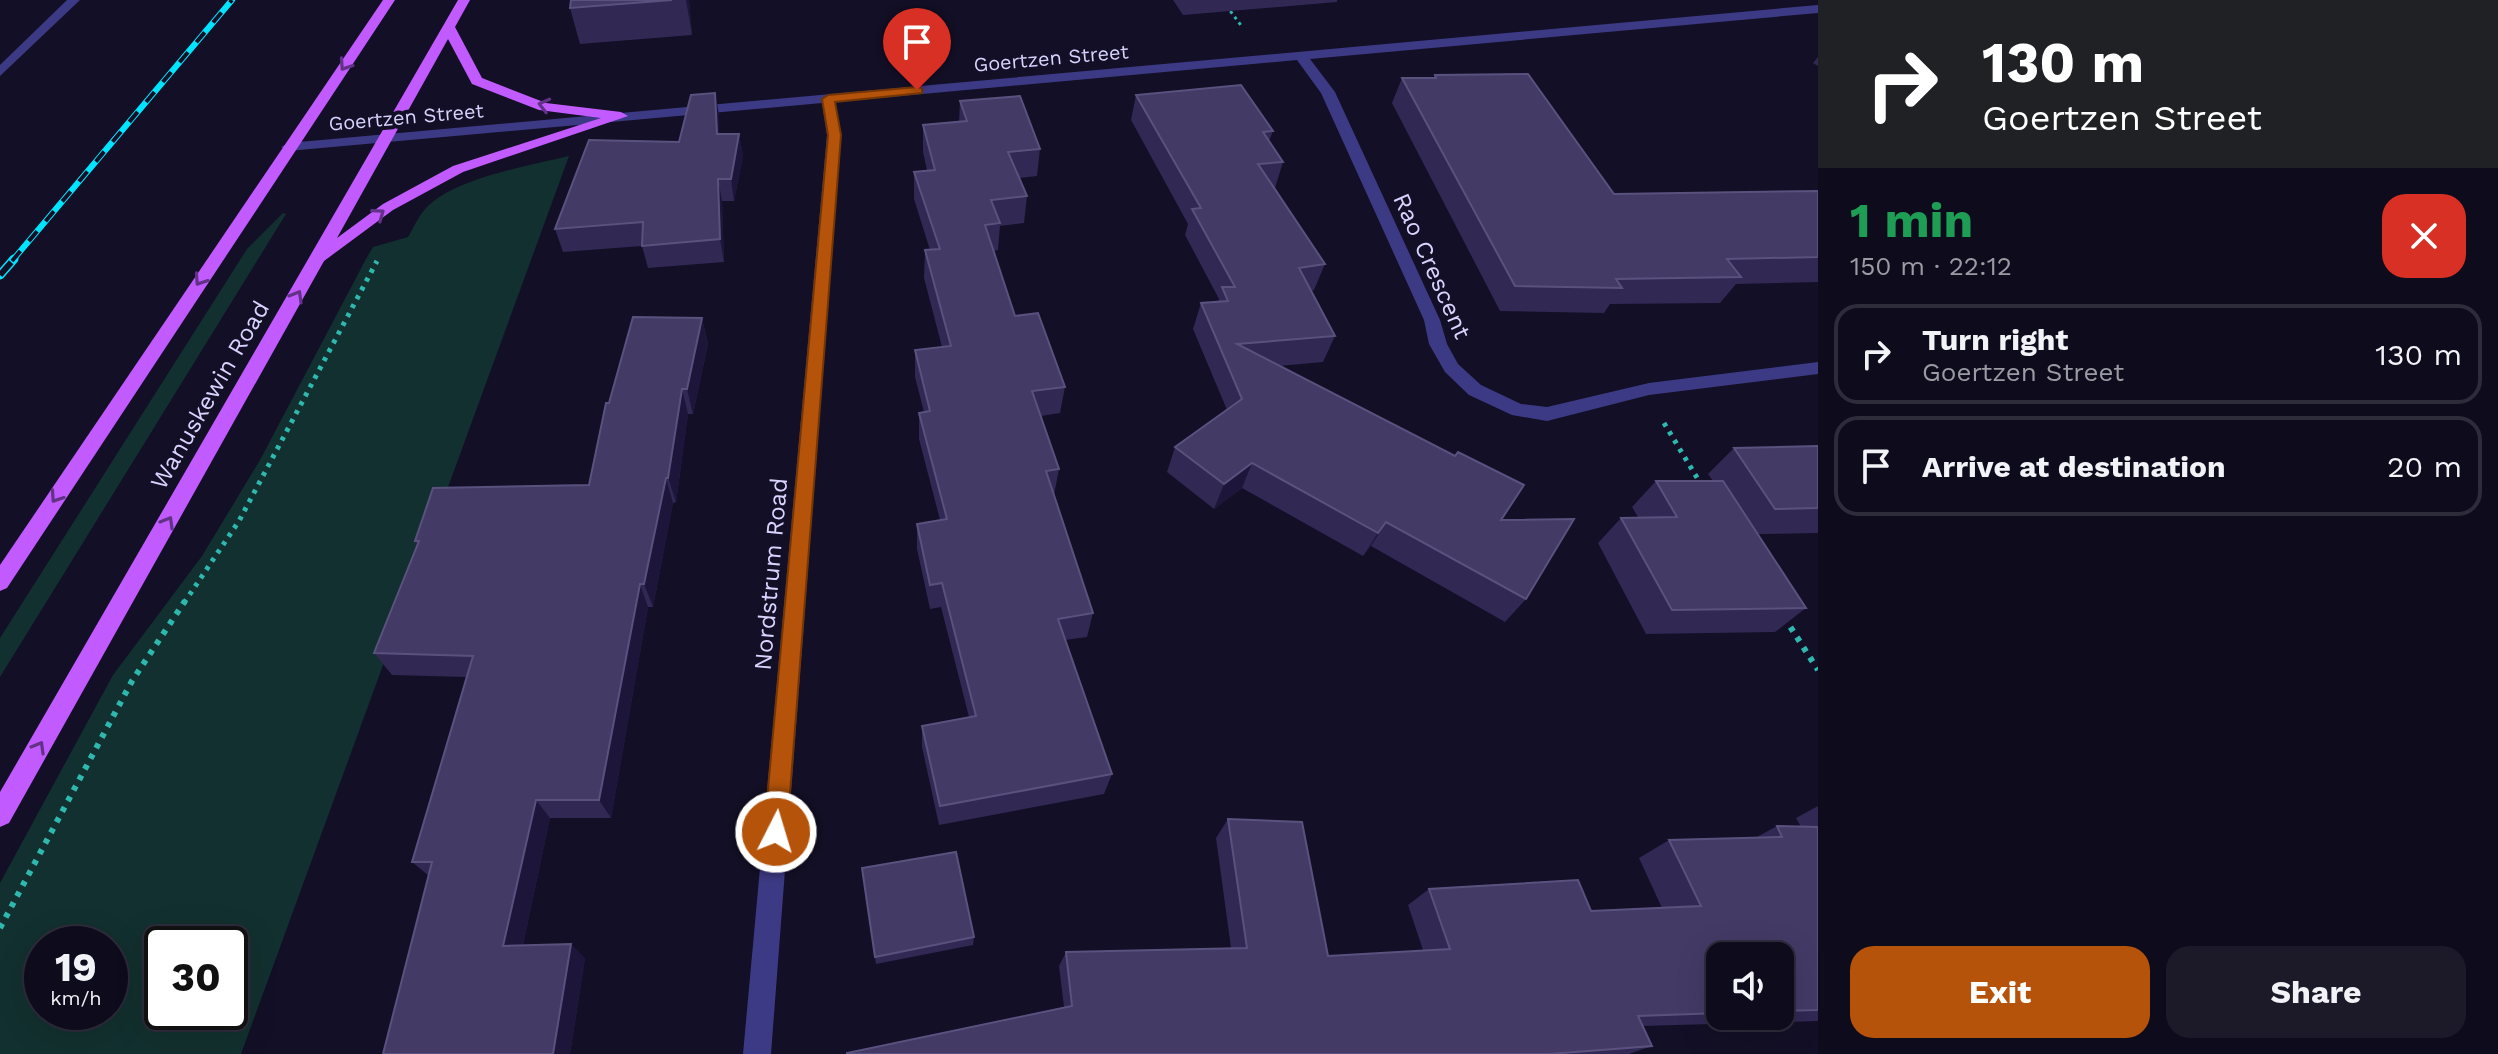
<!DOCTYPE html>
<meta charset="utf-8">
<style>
:root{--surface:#0e0b1c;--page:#1c1929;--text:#f1f3f6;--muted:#9b9ba3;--line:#2e2b3b;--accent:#b45309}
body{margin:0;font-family:"Work Sans",sans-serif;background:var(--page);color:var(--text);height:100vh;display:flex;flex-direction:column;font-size:30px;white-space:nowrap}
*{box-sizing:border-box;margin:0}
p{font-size:26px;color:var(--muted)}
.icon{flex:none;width:44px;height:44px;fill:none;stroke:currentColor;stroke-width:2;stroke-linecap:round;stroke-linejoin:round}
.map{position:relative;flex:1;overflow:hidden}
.panel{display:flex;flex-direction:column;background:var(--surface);width:680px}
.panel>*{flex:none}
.guide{background:#202124;color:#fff;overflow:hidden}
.fabs{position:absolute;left:1706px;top:942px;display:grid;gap:16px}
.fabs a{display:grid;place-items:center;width:88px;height:88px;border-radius:16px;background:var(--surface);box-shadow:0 8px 32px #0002,0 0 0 2px var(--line);font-size:40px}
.speed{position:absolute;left:24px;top:926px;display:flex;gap:16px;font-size:40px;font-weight:700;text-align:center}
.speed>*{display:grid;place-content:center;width:104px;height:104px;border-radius:50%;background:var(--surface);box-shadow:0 8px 32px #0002,0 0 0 2px var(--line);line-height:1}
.speed small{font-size:20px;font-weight:400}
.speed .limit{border:4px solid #111;border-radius:12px;background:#fff;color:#111}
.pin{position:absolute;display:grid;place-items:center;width:68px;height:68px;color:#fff;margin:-82px -34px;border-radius:50% 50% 50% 0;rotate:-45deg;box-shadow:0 0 8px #0007}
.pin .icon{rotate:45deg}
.me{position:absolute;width:88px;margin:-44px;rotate:5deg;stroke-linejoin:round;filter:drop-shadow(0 0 6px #0008)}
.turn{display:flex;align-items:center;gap:28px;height:168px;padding:0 32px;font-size:36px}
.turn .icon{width:104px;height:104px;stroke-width:2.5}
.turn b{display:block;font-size:56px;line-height:68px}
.round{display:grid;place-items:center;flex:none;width:84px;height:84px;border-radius:24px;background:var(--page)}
.overview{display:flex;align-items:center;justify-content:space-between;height:136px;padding:0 32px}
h1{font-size:48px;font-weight:700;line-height:60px;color:#1e9e55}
.primary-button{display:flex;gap:16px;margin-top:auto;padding:16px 32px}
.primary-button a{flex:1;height:92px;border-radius:24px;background:var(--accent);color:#fff;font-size:32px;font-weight:700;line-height:92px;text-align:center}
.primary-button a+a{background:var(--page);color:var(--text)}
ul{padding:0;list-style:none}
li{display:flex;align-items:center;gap:24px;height:100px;margin:0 16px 12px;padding:0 16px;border:4px solid var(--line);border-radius:24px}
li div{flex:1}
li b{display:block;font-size:30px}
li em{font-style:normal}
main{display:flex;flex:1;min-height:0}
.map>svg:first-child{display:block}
</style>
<main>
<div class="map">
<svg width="1818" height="1054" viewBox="0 0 1818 1054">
<rect width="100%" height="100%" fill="#130f26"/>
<g fill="#12302f" fill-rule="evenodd">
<path d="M 569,156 L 241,1054 L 0,1054 L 0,883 L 113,675 L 202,556 L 260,460 L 366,259 L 373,247 L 408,237 C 414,227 420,213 429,205 C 460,177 528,166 569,156 ZM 42,944 L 110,944 L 110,1012 L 42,1012 ZM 162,944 L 230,944 L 230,1012 L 162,1012 Z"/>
<path d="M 283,213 L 286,214 L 0,677 L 0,638 L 247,249 Z"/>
</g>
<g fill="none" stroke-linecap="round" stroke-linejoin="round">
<path stroke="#2fb8b0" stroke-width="3" stroke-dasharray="3 4" stroke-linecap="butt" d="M 1222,0 L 1243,28"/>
<g stroke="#2fb8b0" stroke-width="5" stroke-dasharray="4 6" stroke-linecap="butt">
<path d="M 1664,423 L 1702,486"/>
<path d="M 184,603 L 239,521 L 377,261"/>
</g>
<g stroke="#2fb8b0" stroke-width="6" stroke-dasharray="5 7" stroke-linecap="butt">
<path d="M 1784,617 L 1818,670"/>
<path d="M 0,928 L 132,681 L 185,601"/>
</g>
<g fill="#3d3a85" fill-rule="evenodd">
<path d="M 67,0 L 80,0 L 0,76 L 0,65 Z"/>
<path d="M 1818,5 L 1818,13 L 1310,59 L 1335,92 L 1440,320 L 1447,344 L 1458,364 L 1481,385 L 1521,404 L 1547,407 L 1649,383 L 1818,362 L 1818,374 L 1649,395 L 1547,421 L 1512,415 L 1469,395 L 1445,372 L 1429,344 L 1424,320 L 1321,93 L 1297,60 L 835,102 L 841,135 L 771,1054 L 743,1054 L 827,135 L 822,103 L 288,151 L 281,147 L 288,143 Z"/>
</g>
<g fill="#c25bff" fill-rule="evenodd">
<path d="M 383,0 L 395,0 L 7,588 L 0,591 L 0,565 Z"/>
<path d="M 458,0 L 470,0 L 455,27 L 482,78 L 546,103 L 621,112 L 628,116 L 463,172 L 393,210 L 324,261 L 9,823 L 0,827 L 0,792 ZM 448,39 L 472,84 L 539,110 L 601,118 L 453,166 L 383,204 L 337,238 Z"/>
</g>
<g stroke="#00e5ff" stroke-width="6">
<path id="rail-far1" d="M 12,261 L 232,0"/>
</g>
<g stroke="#00e5ff" stroke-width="9">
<path id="rail" d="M 0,275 L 14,259"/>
</g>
<use href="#rail-far1" stroke="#130f26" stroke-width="4" stroke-dasharray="13" stroke-linecap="butt"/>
<use href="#rail" stroke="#130f26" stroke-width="6" stroke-dasharray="17" stroke-linecap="butt"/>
</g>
<g fill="#312854" fill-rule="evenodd">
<path d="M 571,0 L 689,0 L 692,35 L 580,44 L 570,8 Z"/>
<path d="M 1173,0 L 1337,0 L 1337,2 L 1183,15 Z"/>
<path d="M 1818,57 L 1818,66 L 1813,63 Z"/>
<path d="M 1435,75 L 1614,194 L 1818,191 L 1818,282 L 1736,284 L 1720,303 L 1610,304 L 1604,313 L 1500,311 L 1392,103 L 1402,78 L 1433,78 Z"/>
<path d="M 715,93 L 719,115 L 719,134 L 739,134 L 743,156 L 734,201 L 722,201 L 724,262 L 648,268 L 642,246 L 563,252 L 555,229 L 679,142 Z"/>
<path d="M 1136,95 L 1273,131 L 1269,141 L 1283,162 L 1275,188 L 1325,264 L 1314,290 L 1311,291 L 1335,336 L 1323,362 L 1279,366 L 1501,520 L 1526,599 L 1505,622 L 1371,546 L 1363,556 L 1242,488 L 1214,509 L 1167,472 L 1175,447 L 1227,410 L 1193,329 L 1201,303 L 1218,302 L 1219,299 L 1185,235 L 1188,224 L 1131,120 Z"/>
<path d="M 960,101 L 1040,149 L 1037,176 L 1020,178 L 1027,196 L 1024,223 L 1000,226 L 998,250 L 994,251 L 1015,316 L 1065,387 L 1060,413 L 1041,416 L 1059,469 L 1054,495 L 1093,613 L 1087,637 L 1065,640 L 1112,774 L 1104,794 L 939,825 L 922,747 L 922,726 L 969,717 L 941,607 L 930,609 L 917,549 L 917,524 L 940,520 L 919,439 L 919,413 L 924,412 L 915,377 L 915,350 L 942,347 L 924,278 L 925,250 L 930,250 L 914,199 L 914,172 L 927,170 L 923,152 L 923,125 L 959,122 Z"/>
<path d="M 702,318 L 708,344 L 693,414 L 688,414 L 676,502 L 673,503 L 653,607 L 648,607 L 611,818 L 550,818 L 523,945 L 585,958 L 570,1054 L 429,876 L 412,862 L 466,677 L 392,675 L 374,653 L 417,545 L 415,541 L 589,485 L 609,403 Z"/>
<path d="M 1818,446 L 1818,533 L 1758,534 L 1806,608 L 1775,632 L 1646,634 L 1598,543 L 1621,518 L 1638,517 L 1632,507 L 1656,481 L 1713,481 L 1708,474 L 1734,448 Z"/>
<path d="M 1818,806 L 1818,1021 L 1643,1026 L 1652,1046 L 1629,1054 L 847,1054 L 1064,1007 L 1059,966 L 1066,952 L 1231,948 L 1216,838 L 1228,819 L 1328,956 L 1423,950 L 1408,905 L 1429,889 L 1591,911 L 1662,908 L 1639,858 L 1669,840 L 1755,838 L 1777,826 L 1801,827 L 1796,818 ZM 1720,956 L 1780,956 L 1780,1016 L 1720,1016 Z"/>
<path d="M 862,868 L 974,937 L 973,945 L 876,964 Z"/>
</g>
<g fill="#1d163a">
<path d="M 686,0 L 689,0 L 692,35 Z"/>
<path d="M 715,93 L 719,115 L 720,156 L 717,134 Z"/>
<path d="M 739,134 L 743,156 L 734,201 L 731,179 Z"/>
<path d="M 718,179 L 722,201 L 724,262 L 720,239 Z"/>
<path d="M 702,318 L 708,344 L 693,414 L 687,389 Z"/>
<path d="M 682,389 L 688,414 L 676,502 L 668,478 Z"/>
<path d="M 1252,463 L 1242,488 L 1214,509 L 1224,484 Z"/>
<path d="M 666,478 L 673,503 L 653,607 L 644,584 Z"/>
<path d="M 1386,522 L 1371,546 L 1363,556 L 1378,533 Z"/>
<path d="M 640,584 L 648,607 L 611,818 L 599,800 Z"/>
<path d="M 536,800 L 550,818 L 520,960 L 503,946 Z"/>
<path d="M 571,944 L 585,958 L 570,1054 L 553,1054 Z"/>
</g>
<g fill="#433a66" stroke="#5a527e" stroke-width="2">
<path d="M 571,0 L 672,0 L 570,8 Z"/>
<path d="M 1528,74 L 1614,194 L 1818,191 L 1818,257 L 1727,259 L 1741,277 L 1616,279 L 1622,288 L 1515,286 L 1402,78 L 1436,78 L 1435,75 Z"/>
<path d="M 1241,85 L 1273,131 L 1263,132 L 1283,162 L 1258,164 L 1325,264 L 1299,268 L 1335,336 L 1237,344 L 1455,456 L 1458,452 L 1524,485 L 1501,520 L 1574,519 L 1526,599 L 1386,522 L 1378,533 L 1252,463 L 1224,484 L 1175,447 L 1242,399 L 1201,303 L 1228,301 L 1222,287 L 1235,287 L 1192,209 L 1201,208 L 1136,95 Z"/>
<path d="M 715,93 L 717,134 L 739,134 L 731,179 L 718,179 L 720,239 L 642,246 L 643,222 L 555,229 L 589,140 L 679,142 L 691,95 Z"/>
<path d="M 1020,96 L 1040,149 L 1008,152 L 1027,196 L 991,200 L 1000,223 L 985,225 L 1015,316 L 1038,313 L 1065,387 L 1032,391 L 1059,469 L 1046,471 L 1093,613 L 1058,619 L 1112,774 L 940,806 L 922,726 L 976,716 L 942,583 L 930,585 L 917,524 L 947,519 L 919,413 L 930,411 L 915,350 L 951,346 L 925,250 L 940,249 L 914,172 L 935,170 L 923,125 L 967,121 L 960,101 Z"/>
<path d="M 633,317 L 702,318 L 687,389 L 682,389 L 668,478 L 666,478 L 644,584 L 640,584 L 599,800 L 536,800 L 503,946 L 571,944 L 553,1054 L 383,1054 L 432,862 L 412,862 L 473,656 L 374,653 L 419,541 L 415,541 L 433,488 L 589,485 L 606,403 L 609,403 Z"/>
<path d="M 1818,446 L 1818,508 L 1775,509 L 1734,448 Z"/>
<path d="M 1656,481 L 1723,481 L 1806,608 L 1672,610 L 1621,518 L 1677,517 Z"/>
<path d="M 1228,819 L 1302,822 L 1328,956 L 1450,949 L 1429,889 L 1578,880 L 1591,911 L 1701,906 L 1669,840 L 1782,837 L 1777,826 L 1818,827 L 1818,1010 L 1780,1011 L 1780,956 L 1720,956 L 1720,1013 L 1638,1016 L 1652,1046 L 1550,1054 L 847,1054 L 847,1053 L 1072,1006 L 1066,952 L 1247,948 Z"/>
<path d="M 956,852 L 974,937 L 875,957 L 862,868 Z"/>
</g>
<defs><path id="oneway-chevron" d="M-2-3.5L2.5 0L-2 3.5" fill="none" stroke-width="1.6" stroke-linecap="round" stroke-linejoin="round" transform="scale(2)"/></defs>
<g stroke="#623188">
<use href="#oneway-chevron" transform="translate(345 65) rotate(124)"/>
<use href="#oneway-chevron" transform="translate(544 105) rotate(-166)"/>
<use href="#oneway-chevron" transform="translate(379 214) rotate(-36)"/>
<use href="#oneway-chevron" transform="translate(200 280) rotate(124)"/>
<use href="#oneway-chevron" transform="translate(297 296) rotate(-60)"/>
<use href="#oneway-chevron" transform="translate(56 497) rotate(124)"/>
<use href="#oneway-chevron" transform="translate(168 522) rotate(-60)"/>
<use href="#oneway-chevron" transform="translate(39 747) rotate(-60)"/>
</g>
<path fill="#b45309" stroke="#753606" stroke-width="2" d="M 917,87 L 922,88 L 922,93 L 835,102 L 841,135 L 787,832 L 783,840 L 776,843 L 768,840 L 764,832 L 828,135 L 822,99 L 828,95 Z"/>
<g text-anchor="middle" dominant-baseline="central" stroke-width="8" stroke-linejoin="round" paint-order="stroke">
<g font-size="20" fill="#d9d4ff" stroke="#130f26">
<text transform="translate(1051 58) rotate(-5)">Goertzen Street</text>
<text transform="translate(406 117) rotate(-5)">Goertzen Street</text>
</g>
<g font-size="24" fill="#d9d4ff" stroke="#130f26">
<text transform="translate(1432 266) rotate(66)">Rao Crescent</text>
<text transform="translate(210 395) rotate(-60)">Wanuskewin Road</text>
<text transform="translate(771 574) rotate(-85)">Nordstrum Road</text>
</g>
</g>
</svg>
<div class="fabs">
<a><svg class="icon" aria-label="sound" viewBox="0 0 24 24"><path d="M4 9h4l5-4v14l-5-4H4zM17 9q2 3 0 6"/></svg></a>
</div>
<div class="speed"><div>19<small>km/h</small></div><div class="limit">30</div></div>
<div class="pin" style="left:917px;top:90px;background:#d93025"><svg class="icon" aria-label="arrive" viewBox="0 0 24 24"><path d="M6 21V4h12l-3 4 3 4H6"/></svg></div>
<svg class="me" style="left:776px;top:832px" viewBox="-20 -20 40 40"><circle r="17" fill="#b45309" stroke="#fff" stroke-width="3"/><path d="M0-11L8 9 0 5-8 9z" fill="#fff"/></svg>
</div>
<section class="panel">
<div class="guide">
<div class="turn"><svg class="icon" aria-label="right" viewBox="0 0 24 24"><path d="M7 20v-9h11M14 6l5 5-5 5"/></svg><div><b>130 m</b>Goertzen Street</div></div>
</div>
<div class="overview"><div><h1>1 min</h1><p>150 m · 22:12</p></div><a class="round" style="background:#d93025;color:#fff"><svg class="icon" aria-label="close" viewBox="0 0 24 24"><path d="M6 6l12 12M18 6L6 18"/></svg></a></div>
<ul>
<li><svg class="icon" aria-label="right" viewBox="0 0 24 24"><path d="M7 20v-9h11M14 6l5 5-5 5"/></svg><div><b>Turn right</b><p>Goertzen Street</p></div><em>130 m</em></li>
<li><svg class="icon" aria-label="arrive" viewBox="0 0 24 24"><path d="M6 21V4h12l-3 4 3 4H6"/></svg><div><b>Arrive at destination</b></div><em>20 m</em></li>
</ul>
<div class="primary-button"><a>Exit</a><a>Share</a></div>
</section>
</main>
